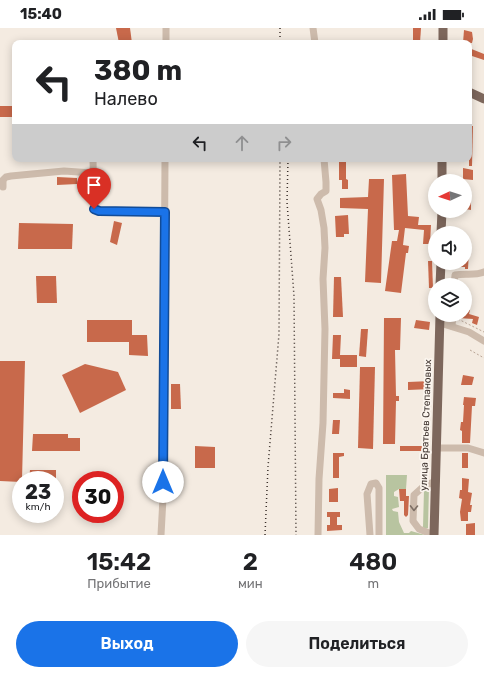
<!DOCTYPE html>
<html lang="ru">
<meta charset="utf-8">
<style>
:root{--surface:#fff;--page:#f6f6f6;--text:#202124;--muted:#757577;--accent:#1a73e8}
body{margin:0;font-family:Rubik,sans-serif;background:var(--page);color:var(--text);height:100vh;display:flex;flex-direction:column;font-size:15px;white-space:nowrap}
*{box-sizing:border-box;margin:0}
p{font-size:13px;color:var(--muted)}
.icon{flex:none;width:22px;height:22px;fill:none;stroke:currentColor;stroke-width:2;stroke-linecap:round;stroke-linejoin:round}
.map{position:relative;height:507px;overflow:hidden}
.panel{display:flex;flex-direction:column;background:var(--surface);flex:1}
.panel>*{flex:none}
.hud{position:absolute;left:12px;top:12px;width:460px;height:122px;border-radius:8px;box-shadow:0 2px 10px #0003;background:#fff;color:var(--text);overflow:hidden}
.needle{width:26px;rotate:267deg}
.fabs{position:absolute;left:428px;top:146px;display:grid;gap:8px}
.fabs a{display:grid;place-items:center;width:44px;height:44px;border-radius:50%;background:var(--surface);box-shadow:0 2px 10px #0003;font-size:20px}
.speed{position:absolute;left:12px;top:443px;display:flex;gap:8px;font-size:20px;font-weight:700;text-align:center}
.speed>*{display:grid;place-content:center;width:52px;height:52px;border-radius:50%;background:var(--surface);box-shadow:0 2px 10px #0003;line-height:1}
.speed small{font-size:10px;font-weight:400}
.speed .limit{border:6px solid #d22;background:#fff;color:#111}
.pin{position:absolute;display:grid;place-items:center;width:34px;height:34px;color:#fff;margin:-41px -17px;border-radius:50% 50% 50% 0;rotate:-45deg;box-shadow:0 0 4px #0007}
.pin .icon{rotate:45deg}
.me{position:absolute;width:44px;margin:-22px;rotate:0deg;stroke-linejoin:round;filter:drop-shadow(0 0 3px #0008)}
.turn{display:flex;align-items:center;gap:14px;height:84px;padding:0 16px;font-size:18px}
.turn .icon{width:52px;height:52px;stroke-width:2.5}
.turn b{display:block;font-size:28px;line-height:34px}
.lanes{display:flex;align-items:center;height:38px;padding:0 16px;background:#0003;justify-content:center;gap:20px;direction:ltr}
.lanes .off{opacity:.35}
.eta{display:flex;justify-content:space-evenly;align-items:center;height:68px;text-align:center}
.eta b{font-size:24px;font-weight:600;line-height:28px}
.cta{display:flex;gap:8px;margin-top:auto;padding:8px 16px}
.cta a{flex:1;height:46px;border-radius:24px;background:var(--accent);color:#fff;font-size:16px;font-weight:600;line-height:46px;text-align:center}
.cta a+a{background:var(--page);color:var(--text)}
.status{display:flex;justify-content:space-between;align-items:center;height:28px;padding:0 20px;background:var(--surface);direction:ltr}
.status svg{height:11px;fill:currentColor}
.map>svg:first-child{display:block}
</style>
<div class="status"><b>15:40</b><svg viewBox="0 0 49 12"><path d="M0 12V9h3v3zM5 12V6h3v6zM10 12V3h3v9zM15 12V0h3v12zM26 1h20v11H26zM47 4h2v5h-2z"/></svg></div>
<div class="map">
<svg width="484" height="507" viewBox="0 0 484 507">
<rect width="100%" height="100%" fill="#f4ebe1"/>
<g fill="#b8c4a0">
<path d="M 386,447 L 407,447 L 406,461 L 399,461 L 394,464 L 394,468 L 398,469 L 399,479 L 392,481 L 393,483 L 398,484 L 399,494 L 404,505 L 409,505 L 411,503 L 425,507 L 386,507 Z"/>
<path d="M 429,459 L 428,499 L 428,500 L 425,501 L 423,499 L 424,462 Z"/>
</g>
<g fill="#c8694b">
<path d="M 116,0 L 130,0 L 132,15 L 119,15 Z"/>
<path d="M 413,0 L 421,0 L 420,15 L 413,15 Z"/>
<path d="M 464,2 L 472,4 L 473,11 L 472,15 L 463,15 Z"/>
<path d="M 469,20 L 484,26 L 484,32 L 469,27 Z"/>
<rect x="0" y="78" width="15" height="11"/>
<path d="M 469,98 L 473,98 L 472,138 L 469,138 Z"/>
<path d="M 339,131 L 346,131 L 346,151 L 348,152 L 348,161 L 342,161 L 342,152 L 339,152 Z"/>
<path d="M 463,140 L 473,142 L 473,152 L 463,151 Z"/>
<path d="M 406,146 L 408,188 L 419,189 L 418,197 L 431,197 L 430,216 L 423,216 L 424,202 L 405,200 L 403,217 L 409,218 L 408,225 L 406,225 L 401,265 L 385,263 L 392,213 L 397,213 L 399,202 L 394,202 L 392,147 Z"/>
<path d="M 57,149 L 77,150 L 77,156 L 57,157 Z"/>
<path d="M 369,151 L 384,151 L 381,255 L 365,254 L 368,181 L 340,180 L 340,170 L 368,169 Z"/>
<path d="M 465,168 L 471,168 L 471,182 L 465,181 Z"/>
<path d="M 348,187 L 349,206 L 344,206 L 344,209 L 336,209 L 335,188 Z"/>
<path d="M 114,193 L 122,195 L 117,217 L 110,214 Z"/>
<path d="M 19,195 L 73,196 L 72,221 L 18,221 Z"/>
<path d="M 465,222 L 469,223 L 468,241 L 465,241 L 465,239 L 460,239 L 460,235 L 465,235 Z"/>
<path d="M 428,233 L 432,233 L 433,260 L 429,260 Z"/>
<path d="M 36,248 L 56,248 L 57,275 L 37,275 Z"/>
<path d="M 334,249 L 341,249 L 343,289 L 333,289 Z"/>
<path d="M 465,282 L 470,282 L 469,286 L 479,289 L 477,297 L 472,295 L 473,291 L 458,290 L 458,287 L 465,287 Z"/>
<path d="M 384,290 L 401,290 L 400,322 L 395,322 L 396,368 L 399,368 L 399,373 L 396,373 L 395,416 L 383,416 Z"/>
<path d="M 87,292 L 132,292 L 132,307 L 147,307 L 148,328 L 129,327 L 129,314 L 87,314 Z"/>
<path d="M 416,292 L 430,294 L 429,302 L 414,300 Z"/>
<path d="M 361,301 L 368,301 L 366,329 L 359,328 Z"/>
<path d="M 333,307 L 341,307 L 340,327 L 357,327 L 357,339 L 340,339 L 340,331 L 332,331 Z"/>
<path d="M 0,333 L 25,333 L 22,452 L 21,452 L 21,454 L 0,453 Z"/>
<path d="M 85,336 L 118,344 L 126,362 L 80,385 L 62,347 Z"/>
<path d="M 360,339 L 375,339 L 373,421 L 358,420 Z"/>
<path d="M 463,347 L 474,349 L 472,357 L 461,357 Z"/>
<path d="M 431,353 L 431,361 L 408,362 L 408,354 Z"/>
<path d="M 171,356 L 180,356 L 181,381 L 171,381 Z"/>
<path d="M 344,361 L 350,362 L 350,371 L 333,370 L 333,365 L 344,365 Z"/>
<path d="M 464,369 L 476,370 L 475,378 L 472,378 L 470,415 L 462,415 L 462,403 L 460,402 L 461,394 L 463,394 L 464,377 L 463,377 Z"/>
<path d="M 333,392 L 340,392 L 339,406 L 332,406 Z"/>
<path d="M 33,406 L 68,406 L 68,410 L 80,410 L 80,423 L 32,423 Z"/>
<path d="M 195,418 L 215,419 L 215,440 L 195,440 Z"/>
<rect x="400" y="418" width="26" height="5"/>
<path d="M 333,425 L 344,425 L 344,428 L 339,429 L 339,450 L 333,450 Z"/>
<rect x="462" y="425" width="6" height="15"/>
<path d="M 30,442 L 56,442 L 56,452 L 29,452 Z"/>
<path d="M 462,450 L 469,451 L 468,464 L 472,465 L 470,477 L 472,477 L 471,484 L 468,484 L 468,493 L 461,493 L 460,484 L 462,471 L 459,470 L 460,462 L 462,462 Z"/>
<path d="M 338,460 L 338,474 L 329,474 L 329,461 Z"/>
<path d="M 399,461 L 406,461 L 406,468 L 409,468 L 408,487 L 406,489 L 404,487 L 404,473 L 400,473 Z"/>
<path d="M 327,484 L 340,484 L 340,489 L 337,489 L 337,497 L 342,497 L 342,502 L 327,503 L 327,497 L 330,497 L 330,489 L 327,489 Z"/>
<path d="M 475,495 L 475,507 L 466,507 L 466,496 Z"/>
</g>
<g fill="none" stroke-linecap="round" stroke-linejoin="round">
<g stroke="#b9a596" stroke-width="1" stroke-dasharray="2 2" stroke-linecap="butt">
<path d="M 458,291 L 484,304"/>
<path d="M 470,322 L 484,330"/>
</g>
<g stroke="#cdbbac" stroke-width="7">
<path d="M 313,0 L 315,15"/>
<path d="M 166,15 L 166,0"/>
<path d="M 93,131 L 94,181 L 99,183 L 165,184"/>
<path d="M 3,159 L 3,152 L 6,149 L 11,148 L 64,143 L 93,145"/>
<path d="M 454,257 L 455,247 C 465,245 476,248 484,244"/>
<path d="M 440,295 L 469,304 L 484,313"/>
<path d="M 452,298 L 453,287"/>
<path d="M 436,420 L 468,420 L 484,425"/>
<path d="M 161,507 L 163,470 L 165,131"/>
<path d="M 318,507 L 319,451 L 323,395 L 325,301 L 323,251 L 325,220 L 324,200 L 321,182 L 317,171 L 321,166 L 326,163 L 326,154 L 324,131"/>
<path d="M 370,507 L 367,466 L 371,456 L 376,455 L 379,460 L 379,507"/>
<path d="M 434,507 L 419,501 L 413,493 L 414,467 L 424,458 L 436,453"/>
</g>
<g stroke="#7d675c" stroke-width="9">
<path d="M 443,0 L 443,15"/>
<path d="M 469,64 L 484,71"/>
<path d="M 442,153 L 442,131"/>
<path d="M 441,205 L 442,183"/>
<path d="M 440,257 L 441,235"/>
<path d="M 434,507 L 440,287"/>
</g>
<g stroke="#3b302b" stroke-width="1.5" stroke-dasharray="1 3" stroke-linecap="butt">
<path d="M 280,0 L 280,15"/>
<path d="M 288,131 L 287,174 L 294,268 L 296,507"/>
<path d="M 265,507 L 268,439 L 279,306 L 280,131"/>
</g>
</g>
<defs><path id="oneway-chevron" d="M-2-3.5L2.5 0L-2 3.5" fill="none" stroke-width="1.6" stroke-linecap="round" stroke-linejoin="round"/></defs>
<use stroke="#7d6f65" href="#oneway-chevron" transform="translate(414 480) rotate(91)"/>
<g fill="none" stroke-linecap="round" stroke-linejoin="round">
<g stroke="#114b97" stroke-width="10">
<path id="route" d="M 94,181 L 99,183 L 165,184 L 163,454"/>
</g>
<use href="#route" stroke="#1a73e8" stroke-width="7"/>
</g>
<g text-anchor="middle" dominant-baseline="central" stroke-width="3.5" stroke-linejoin="round" paint-order="stroke">
<g font-size="10" fill="#3b302b" stroke="#fbf5ee">
<text transform="translate(426 397) rotate(-88)">улица Братьев Степановых</text>
</g>
</g>
</svg>
<div class="fabs">
<a><svg class="needle" viewBox="-14 -14 28 28"><path d="M0-13l5 13h-10z" fill="#e53935"/><path d="M0 13l5-13h-10z" fill="#757577"/></svg></a>
<a><svg class="icon" aria-label="sound" viewBox="0 0 24 24"><path d="M4 9h4l5-4v14l-5-4H4zM17 9q2 3 0 6"/></svg></a>
<a><svg class="icon" aria-label="layers" viewBox="0 0 24 24"><path d="M12 4l9 5-9 5-9-5zM3 14l9 5 9-5"/></svg></a>
</div>
<div class="speed"><div>23<small>km/h</small></div><div class="limit">30</div></div>
<div class="pin" style="left:94px;top:181px;background:#d93025"><svg class="icon" aria-label="arrive" viewBox="0 0 24 24"><path d="M6 21V4h12l-3 4 3 4H6"/></svg></div>
<svg class="me" style="left:163px;top:454px" viewBox="-20 -20 40 40"><circle r="19" fill="#fff"/><path d="M0-13L10 11 0 6-10 11z" fill="#1a73e8"/></svg>
<div class="hud">
<div class="turn"><svg class="icon" aria-label="left" viewBox="0 0 24 24"><path d="M17 20v-9H6M10 6l-5 5 5 5"/></svg><div><b>380 m</b>Налево</div></div>
<div class="lanes"><svg class="icon" aria-label="left" viewBox="0 0 24 24"><path d="M17 20v-9H6M10 6l-5 5 5 5"/></svg><svg class="icon off" aria-label="ahead" viewBox="0 0 24 24"><path d="M12 20V5M6 11l6-6 6 6"/></svg><svg class="icon off" aria-label="right" viewBox="0 0 24 24"><path d="M7 20v-9h11M14 6l5 5-5 5"/></svg></div>
</div>
</div>
<section class="panel">
<div class="eta">
<div><b>15:42</b><p>Прибытие</p></div>
<div><b>2</b><p>мин</p></div>
<div><b>480</b><p>m</p></div>
</div>
<div class="cta"><a>Выход</a><a>Поделиться</a></div>
</section>
